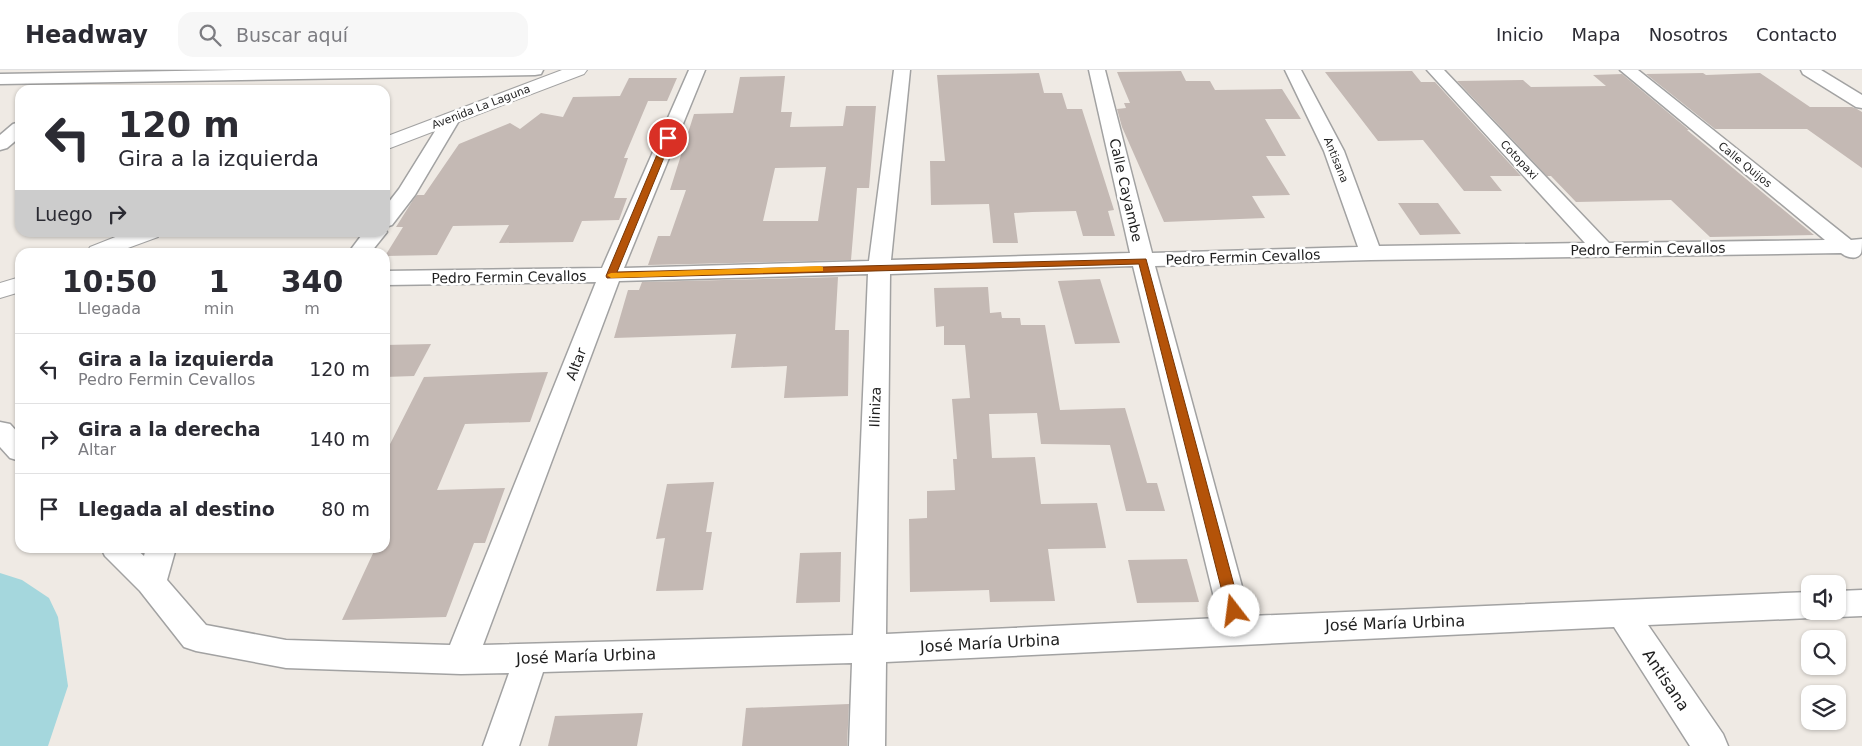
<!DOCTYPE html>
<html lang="es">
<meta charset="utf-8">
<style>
:root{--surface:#fff;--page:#f7f7f7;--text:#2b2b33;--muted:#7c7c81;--line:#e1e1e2}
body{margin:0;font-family:"DejaVu Sans",sans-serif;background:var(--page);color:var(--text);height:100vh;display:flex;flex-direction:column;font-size:19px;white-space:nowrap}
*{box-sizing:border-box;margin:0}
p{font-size:16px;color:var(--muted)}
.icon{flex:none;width:28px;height:28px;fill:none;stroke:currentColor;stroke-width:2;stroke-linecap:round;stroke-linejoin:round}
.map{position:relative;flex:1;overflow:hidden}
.panel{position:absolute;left:15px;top:178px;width:375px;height:305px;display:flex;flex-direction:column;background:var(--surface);border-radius:15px;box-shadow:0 1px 4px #0004}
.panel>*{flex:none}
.guide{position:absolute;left:15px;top:15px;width:375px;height:152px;border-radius:15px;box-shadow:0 1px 4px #0004;background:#fff;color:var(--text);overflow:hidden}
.fabs{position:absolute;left:1801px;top:505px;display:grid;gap:10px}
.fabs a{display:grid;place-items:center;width:45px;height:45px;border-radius:10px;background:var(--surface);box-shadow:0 1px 4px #0004;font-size:25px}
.pin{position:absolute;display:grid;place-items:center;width:42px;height:42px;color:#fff;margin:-21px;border:2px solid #fff;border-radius:50%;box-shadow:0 1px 5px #0007}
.me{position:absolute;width:55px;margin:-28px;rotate:345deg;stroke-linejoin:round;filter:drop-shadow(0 0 4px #0008)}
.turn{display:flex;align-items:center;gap:18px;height:105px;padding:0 20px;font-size:22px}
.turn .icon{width:65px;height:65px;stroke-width:2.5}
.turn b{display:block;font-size:35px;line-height:42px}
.then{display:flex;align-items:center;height:48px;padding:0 20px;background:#0003;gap:10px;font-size:19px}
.eta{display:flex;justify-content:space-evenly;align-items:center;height:85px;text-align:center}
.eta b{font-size:30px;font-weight:700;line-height:35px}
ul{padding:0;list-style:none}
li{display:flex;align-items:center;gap:15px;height:70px;padding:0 20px;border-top:1px solid var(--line)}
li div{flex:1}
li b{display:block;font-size:19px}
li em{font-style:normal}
header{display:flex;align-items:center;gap:30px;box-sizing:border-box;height:70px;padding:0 25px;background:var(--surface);border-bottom:1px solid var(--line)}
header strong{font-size:24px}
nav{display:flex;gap:28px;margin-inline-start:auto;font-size:18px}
.search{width:350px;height:45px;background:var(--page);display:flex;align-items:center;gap:12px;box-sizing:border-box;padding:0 18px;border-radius:15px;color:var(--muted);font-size:19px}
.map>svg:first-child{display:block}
</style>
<header>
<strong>Headway</strong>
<div class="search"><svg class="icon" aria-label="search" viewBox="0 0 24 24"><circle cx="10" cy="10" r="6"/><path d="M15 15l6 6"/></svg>Buscar aquí</div>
<nav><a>Inicio</a><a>Mapa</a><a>Nosotros</a><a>Contacto</a></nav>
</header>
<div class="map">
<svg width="1862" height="676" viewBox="0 0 1862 676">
<rect width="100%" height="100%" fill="#efeae4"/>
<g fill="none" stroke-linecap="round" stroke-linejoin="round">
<path fill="#a5d7dd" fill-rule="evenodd" d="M 0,503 L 22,510 L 49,528 L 58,547 L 68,616 L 48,676 L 0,676 Z"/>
</g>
<g fill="#c4b9b4" fill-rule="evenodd">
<path d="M 1181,1 L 1186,11 L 1210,11 L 1215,20 L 1282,19 L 1301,49 L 1265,49 L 1286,86 L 1266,86 L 1290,125 L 1252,126 L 1265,148 L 1164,152 L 1122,57 L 1117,39 L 1126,38 L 1124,33 L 1130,33 L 1117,2 Z"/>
<path d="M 1412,1 L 1421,12 L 1435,12 L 1521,106 L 1490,106 L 1502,121 L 1464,121 L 1423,70 L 1378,71 L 1325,2 Z"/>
<path d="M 1039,3 L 1044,23 L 1062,23 L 1067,39 L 1082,39 L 1114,140 L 1108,141 L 1115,166 L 1083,166 L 1076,141 L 1032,142 L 1014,143 L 1018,173 L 993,173 L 989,134 L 931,135 L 930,91 L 945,91 L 937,5 Z"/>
<path d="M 1703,3 L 1706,5 L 1760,3 L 1810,37 L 1852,37 L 1857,39 L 1862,42 L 1862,98 L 1807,59 L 1715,59 L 1646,4 Z"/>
<path d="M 1622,4 L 1689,60 L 1687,60 L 1814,165 L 1710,167 L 1671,130 L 1576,132 L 1551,106 L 1547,106 L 1457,11 L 1523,10 L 1531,17 L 1606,16 L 1593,5 Z"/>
<path d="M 785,6 L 781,42 L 792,42 L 790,57 L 843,56 L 846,36 L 876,36 L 869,118 L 857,118 L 851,190 L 648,195 L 658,166 L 670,166 L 686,120 L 670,120 L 694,44 L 733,43 L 740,7 ZM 826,97 L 818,151 L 763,151 L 775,98 Z"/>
<path d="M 629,8 L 677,8 L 667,31 L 648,31 L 624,88 L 628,88 L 614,128 L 627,128 L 619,150 L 582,151 L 573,172 L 499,173 L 509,155 L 453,156 L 437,185 L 385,186 L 403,157 L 396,157 L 413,130 L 417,125 L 424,125 L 459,74 L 510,53 L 520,59 L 541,43 L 563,47 L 573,27 L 620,26 Z"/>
<path d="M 1398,133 L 1438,133 L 1461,164 L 1420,165 Z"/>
<path d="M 838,207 L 835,260 L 849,260 L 848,326 L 784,328 L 787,296 L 731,298 L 736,264 L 614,268 L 628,220 L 639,220 L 642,212 Z"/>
<path d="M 1100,209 L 1120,273 L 1075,274 L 1058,211 Z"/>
<path d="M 988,217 L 990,243 L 1001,242 L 1002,248 L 1020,248 L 1021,255 L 1045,255 L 1060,340 L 1125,338 L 1147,413 L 1157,413 L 1165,441 L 1126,441 L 1110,375 L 1041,374 L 1037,343 L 989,344 L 992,388 L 1035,387 L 1041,434 L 1097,433 L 1106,478 L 1048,479 L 1055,531 L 990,532 L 989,520 L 910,522 L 909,449 L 927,448 L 927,421 L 955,420 L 953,389 L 957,389 L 952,329 L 970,328 L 965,275 L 944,275 L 944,256 L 936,257 L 934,218 Z"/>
<path d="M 431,274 L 414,306 L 385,307 L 385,275 Z"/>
<path d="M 548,302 L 530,352 L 465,354 L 437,420 L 505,418 L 485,473 L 474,473 L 446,547 L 342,550 L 375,479 L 385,479 L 385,384 L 424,307 Z"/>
<path d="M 714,412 L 706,462 L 712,462 L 703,520 L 656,521 L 665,468 L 656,469 L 667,414 Z"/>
<path d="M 841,482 L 840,532 L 796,533 L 800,483 Z"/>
<path d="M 1187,489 L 1199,532 L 1137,533 L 1128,490 Z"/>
<path d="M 849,634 L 847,676 L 742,676 L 746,638 Z"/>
<path d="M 643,643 L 637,676 L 548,676 L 555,646 Z"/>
</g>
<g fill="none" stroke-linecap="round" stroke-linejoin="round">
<g stroke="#a2a2a2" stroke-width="3">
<g id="minor">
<path d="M 234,0 L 543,0 L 541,4 L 535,5 L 0,14 L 0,4 Z"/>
<path d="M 689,0 L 705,0 L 624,198 L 869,191 L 894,0 L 910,0 L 891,190 L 1130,183 L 1089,0 L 1105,0 L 1152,183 L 1358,177 L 1324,81 L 1285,0 L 1301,0 L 1344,81 L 1379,176 L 1585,173 L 1427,0 L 1444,0 L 1609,173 L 1825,170 L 1620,0 L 1638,0 L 1851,170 L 1862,169 C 1862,173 1862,180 1861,183 C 1857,191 1846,187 1841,183 L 1371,190 L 1155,196 L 1250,546 L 1810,522 L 1810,541 L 1823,541 L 1821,544 L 1810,548 L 1648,555 L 1723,664 L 1728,676 L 1690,676 L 1614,557 L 886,592 L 885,676 L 849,676 L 852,593 L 543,602 L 519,676 L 483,676 L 509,603 L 461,604 L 286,598 L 196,581 L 184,577 L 140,521 L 105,486 L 101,478 L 135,478 L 144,486 L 146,478 L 176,478 L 167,510 L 206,555 L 286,570 L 450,575 L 596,212 L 385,215 L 385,201 L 602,198 ZM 1133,196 L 1219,548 L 886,564 L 890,204 ZM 868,204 L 853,565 L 483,575 L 619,211 Z"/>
<path d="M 1801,0 L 1821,0 L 1862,25 L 1862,38 L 1856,37 L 1803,4 Z"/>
<path d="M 451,44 L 457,45 L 460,49 L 415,125 L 392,155 L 385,157 L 385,137 L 399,119 L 445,45 Z"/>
<path d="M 20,52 L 20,67 L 7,78 L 0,80 L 0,65 L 13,54 Z"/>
<path d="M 385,160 L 387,162 L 371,182 L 349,182 L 364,162 L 385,162 Z"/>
<path d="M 0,352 L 10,354 L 20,365 L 20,391 L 10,388 L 0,377 Z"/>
<path d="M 1862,520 L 1862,546 L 1838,547 L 1827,543 L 1826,541 L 1838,541 L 1838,521 Z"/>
</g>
</g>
<g stroke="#a2a2a2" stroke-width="2">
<g id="tertiary">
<path d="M 562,0 L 587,0 L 584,4 L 385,80 L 385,67 Z"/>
<path d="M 128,162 L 161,162 L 158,167 L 117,182 L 87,182 L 90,177 Z"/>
<path d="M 20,207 L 20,222 L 0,228 L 0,213 Z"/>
</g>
</g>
<use href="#minor" fill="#fff" fill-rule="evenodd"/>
<use href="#tertiary" fill="#fff" fill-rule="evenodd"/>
</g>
<path fill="#b45309" stroke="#753606" d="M 668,66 L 672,68 L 617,202 L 1146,189 L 1241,541 L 1239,545 L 1234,547 L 1229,545 L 1227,541 L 1139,194 L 607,208 L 606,206 L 664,68 Z"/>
<path fill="#f59e0b" d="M 820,196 L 823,197 L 823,201 L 611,208 L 607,205 L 611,203 Z"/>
<g text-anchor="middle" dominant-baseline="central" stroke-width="5" stroke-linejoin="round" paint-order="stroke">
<g font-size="11" fill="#1e1e1e" stroke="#fff">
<text transform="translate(481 37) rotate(-21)">Avenida La Laguna</text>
<text transform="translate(1336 90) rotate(68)">Antisana</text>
<text transform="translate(1519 90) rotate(47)">Cotopaxi</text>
<text transform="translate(1745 95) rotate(39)">Calle Quijos</text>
</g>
<g font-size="14" fill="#1e1e1e" stroke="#fff">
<text transform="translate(1126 120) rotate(77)">Calle Cayambe</text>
<text transform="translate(1648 179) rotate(-1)">Pedro Fermin Cevallos</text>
<text transform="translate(1243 187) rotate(-2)">Pedro Fermin Cevallos</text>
<text transform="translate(509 207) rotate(-1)">Pedro Fermin Cevallos</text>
<text transform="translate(576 294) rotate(-69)">Altar</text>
<text transform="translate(875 337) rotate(-88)">Iliniza</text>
</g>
<g font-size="16" fill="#1e1e1e" stroke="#fff">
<text transform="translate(1395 553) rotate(-2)">José María Urbina</text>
<text transform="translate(990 573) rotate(-3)">José María Urbina</text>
<text transform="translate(586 586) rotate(-2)">José María Urbina</text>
<text transform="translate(1666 610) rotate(56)">Antisana</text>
</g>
</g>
</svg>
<div class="fabs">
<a><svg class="icon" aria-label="sound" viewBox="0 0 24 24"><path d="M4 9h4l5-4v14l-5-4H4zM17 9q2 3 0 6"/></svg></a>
<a><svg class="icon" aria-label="search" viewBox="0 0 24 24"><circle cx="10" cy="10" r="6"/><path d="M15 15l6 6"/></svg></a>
<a><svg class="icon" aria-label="layers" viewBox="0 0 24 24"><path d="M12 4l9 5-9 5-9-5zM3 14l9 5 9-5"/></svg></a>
</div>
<div class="pin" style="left:668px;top:68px;background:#d93025"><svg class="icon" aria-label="arrive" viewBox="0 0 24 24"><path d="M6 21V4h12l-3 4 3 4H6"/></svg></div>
<svg class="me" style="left:1234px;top:541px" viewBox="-20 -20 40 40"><circle r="19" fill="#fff"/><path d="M0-13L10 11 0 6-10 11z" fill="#b45309"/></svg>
<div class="guide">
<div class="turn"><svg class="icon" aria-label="left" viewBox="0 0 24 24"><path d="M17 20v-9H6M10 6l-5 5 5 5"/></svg><div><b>120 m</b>Gira a la izquierda</div></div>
<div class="then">Luego<svg class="icon" aria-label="right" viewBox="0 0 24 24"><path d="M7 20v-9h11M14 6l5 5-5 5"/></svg></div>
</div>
<section class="panel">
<div class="eta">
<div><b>10:50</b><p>Llegada</p></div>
<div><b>1</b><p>min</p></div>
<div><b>340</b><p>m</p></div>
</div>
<ul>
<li><svg class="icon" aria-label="left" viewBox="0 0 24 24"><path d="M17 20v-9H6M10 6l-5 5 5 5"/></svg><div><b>Gira a la izquierda</b><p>Pedro Fermin Cevallos</p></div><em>120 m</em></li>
<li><svg class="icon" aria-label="right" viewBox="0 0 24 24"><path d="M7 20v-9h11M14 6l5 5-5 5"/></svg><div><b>Gira a la derecha</b><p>Altar</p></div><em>140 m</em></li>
<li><svg class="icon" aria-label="arrive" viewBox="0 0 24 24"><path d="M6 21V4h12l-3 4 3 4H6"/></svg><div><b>Llegada al destino</b></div><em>80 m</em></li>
</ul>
</section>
</div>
